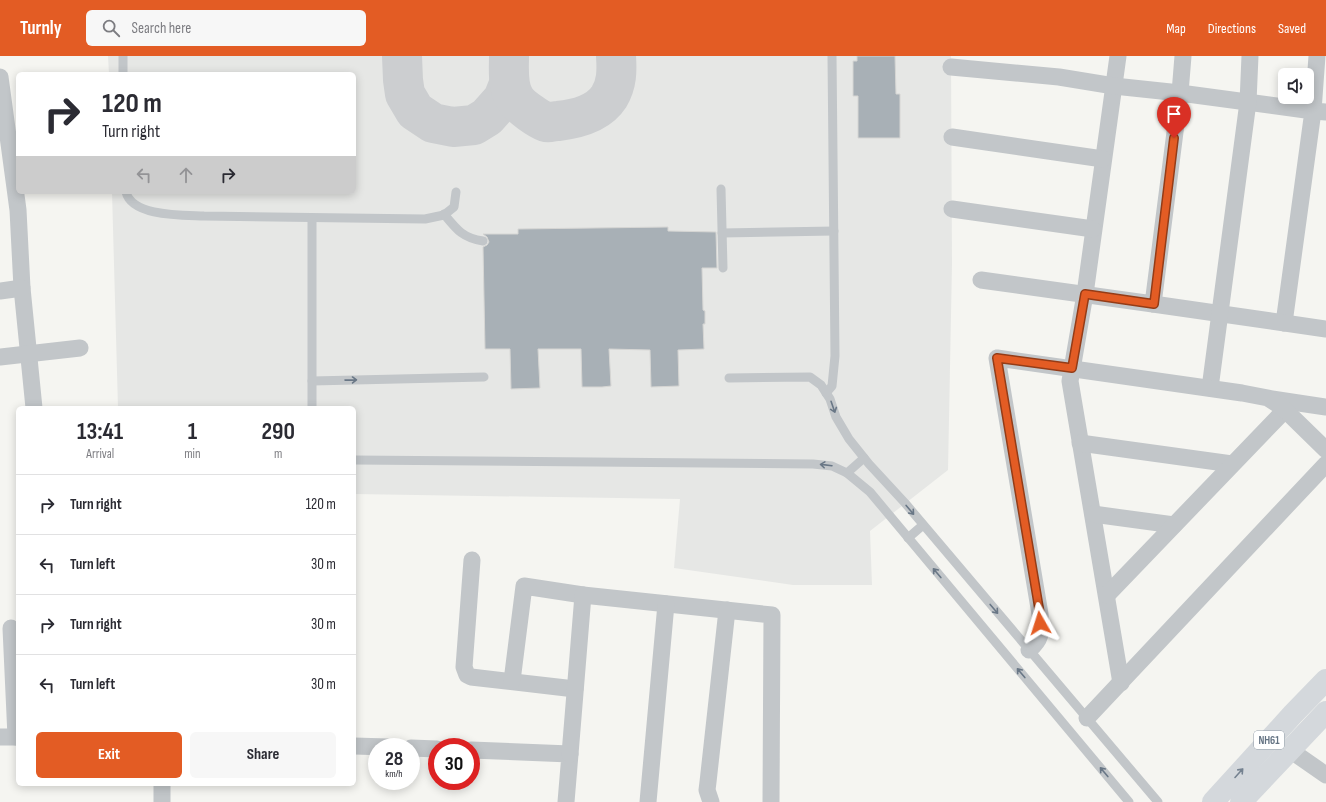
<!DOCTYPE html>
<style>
:root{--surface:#fff;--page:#f7f7f7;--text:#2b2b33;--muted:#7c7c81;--line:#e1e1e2;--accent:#e35c24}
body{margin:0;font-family:"Sofia Sans Condensed",sans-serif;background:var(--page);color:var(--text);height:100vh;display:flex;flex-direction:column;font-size:15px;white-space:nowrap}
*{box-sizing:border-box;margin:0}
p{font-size:13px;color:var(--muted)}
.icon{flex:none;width:22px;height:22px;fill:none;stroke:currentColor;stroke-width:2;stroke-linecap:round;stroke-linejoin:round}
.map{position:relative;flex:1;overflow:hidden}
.sheet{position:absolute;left:16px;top:350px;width:340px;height:380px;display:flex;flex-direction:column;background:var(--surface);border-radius:6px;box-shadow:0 2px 10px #0003}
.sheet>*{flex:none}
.hud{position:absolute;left:16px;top:16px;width:340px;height:122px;border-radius:6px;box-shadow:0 2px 10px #0003;background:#fff;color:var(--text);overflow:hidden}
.buttons{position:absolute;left:1278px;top:12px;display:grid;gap:8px}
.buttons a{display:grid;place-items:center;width:36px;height:36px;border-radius:6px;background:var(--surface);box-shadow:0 2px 10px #0003;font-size:20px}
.speed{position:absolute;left:368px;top:682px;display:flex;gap:8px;font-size:20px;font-weight:700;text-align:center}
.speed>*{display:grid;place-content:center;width:52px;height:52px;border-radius:50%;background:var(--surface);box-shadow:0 2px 10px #0003;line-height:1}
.speed small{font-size:10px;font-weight:400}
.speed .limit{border:6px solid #d22;background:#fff;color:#111}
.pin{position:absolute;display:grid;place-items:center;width:34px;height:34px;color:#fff;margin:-41px -17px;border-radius:50% 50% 50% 0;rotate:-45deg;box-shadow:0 0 4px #0007}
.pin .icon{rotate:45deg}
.me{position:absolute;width:44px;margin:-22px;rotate:354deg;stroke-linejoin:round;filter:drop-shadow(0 0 3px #0008)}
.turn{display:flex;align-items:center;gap:14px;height:84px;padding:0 20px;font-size:18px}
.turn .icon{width:52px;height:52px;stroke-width:2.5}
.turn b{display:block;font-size:28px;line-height:34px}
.lanes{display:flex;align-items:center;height:38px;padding:0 20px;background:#0003;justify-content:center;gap:20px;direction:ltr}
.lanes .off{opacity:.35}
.eta{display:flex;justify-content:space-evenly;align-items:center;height:68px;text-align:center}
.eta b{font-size:24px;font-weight:700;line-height:28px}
.cta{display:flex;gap:8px;margin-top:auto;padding:8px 20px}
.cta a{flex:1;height:46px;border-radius:6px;background:var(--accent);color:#fff;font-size:16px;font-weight:700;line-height:46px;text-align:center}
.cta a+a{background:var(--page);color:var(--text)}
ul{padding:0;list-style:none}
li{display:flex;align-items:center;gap:12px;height:60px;padding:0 20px;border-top:1px solid var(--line)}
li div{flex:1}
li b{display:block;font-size:15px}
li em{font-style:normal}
header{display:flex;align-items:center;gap:24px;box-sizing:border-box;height:56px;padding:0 20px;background:var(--accent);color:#fff}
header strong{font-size:19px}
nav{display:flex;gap:22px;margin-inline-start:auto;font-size:14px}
.search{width:280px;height:36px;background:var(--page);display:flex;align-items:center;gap:10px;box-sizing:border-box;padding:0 14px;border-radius:6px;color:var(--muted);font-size:15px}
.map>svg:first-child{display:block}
</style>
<header>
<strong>Turnly</strong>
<div class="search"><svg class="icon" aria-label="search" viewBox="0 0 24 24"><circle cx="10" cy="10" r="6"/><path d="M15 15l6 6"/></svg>Search here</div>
<nav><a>Map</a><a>Directions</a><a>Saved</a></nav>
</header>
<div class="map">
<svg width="1326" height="746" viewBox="0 0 1326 746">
<rect width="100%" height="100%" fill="#f5f5f1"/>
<path fill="#e6e7e5" d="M 108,0 L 951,0 L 952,208 L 948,414 L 870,475 L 872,529 L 793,529 L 674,512 L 680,443 L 354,438 L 354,352 L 118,352 L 112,136 L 354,136 L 354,18 L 109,18 Z"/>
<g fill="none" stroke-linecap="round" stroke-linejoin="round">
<g stroke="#ccced0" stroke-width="40">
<path d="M 402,0 L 403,24 L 405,38 L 415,55 L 433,67 L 453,71 L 474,69 L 487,61 L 503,43 L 509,28"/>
<path d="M 509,0 C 509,15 507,32 516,44 C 521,51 538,63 546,66 C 549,67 554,65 558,65 C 576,63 598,58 609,41 C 617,28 617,15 616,0"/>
</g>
</g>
<g fill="#a8b0b6" stroke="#d6d6d4">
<path d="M 857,0 L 895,0 L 896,38 L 900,38 L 900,82 L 858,82 L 858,40 L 853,40 L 853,5 L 857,5 Z"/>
<path d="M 668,171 L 668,175 L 716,176 L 717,212 L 702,212 L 703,254 L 705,255 L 705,268 L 703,268 L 704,293 L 678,294 L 679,330 L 651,331 L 650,294 L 609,293 L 611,330 L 602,331 L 582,331 L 581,293 L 538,293 L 540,332 L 511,333 L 510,293 L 485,293 L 483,191 L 487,189 L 489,186 L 487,181 L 483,178 L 518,178 L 518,173 Z"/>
</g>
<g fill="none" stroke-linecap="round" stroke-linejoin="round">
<g stroke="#c2c6c9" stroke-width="9">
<path d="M 123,0 L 123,18"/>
<path d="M 721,133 L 723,212"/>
<path d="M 126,136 C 132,161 184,159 204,160 L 425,163 L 444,159 L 454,151 L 456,136"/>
<path d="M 444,158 C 457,174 463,182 483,185"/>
<path d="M 722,177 L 834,175"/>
<path d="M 729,322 L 810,321 L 821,329 L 830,343 L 836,361 L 849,383 L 869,408 L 905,447 L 1158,746"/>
<path d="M 312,325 L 484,321"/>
<path d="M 826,337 L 832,330 L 835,300 L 832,0"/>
<path d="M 312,352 L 312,162"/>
<path d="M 354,404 L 813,408 L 832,410 L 847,417 L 870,436 L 1129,746"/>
<path d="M 847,417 L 864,402"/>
<path d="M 908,482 L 923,469"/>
</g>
<g stroke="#c2c6c9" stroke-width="17">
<path d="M 1118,0 L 1085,238 L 1070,325 L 1121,627"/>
<path d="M 1317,0 L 1313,55 L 1326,56"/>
<path d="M 951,11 L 1059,21 L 1114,30 L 1180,37 L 1313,55 L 1284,267"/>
<path d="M 0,21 L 18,154 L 22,232 L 34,352"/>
<path d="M 952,81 L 1103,103"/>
<path d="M 952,153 L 1093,173"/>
<path d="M 981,224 L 1153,248 L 1180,37 L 1183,0"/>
<path d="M 0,235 L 22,232"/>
<path d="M 1153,248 L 1326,273"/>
<path d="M 0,301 L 80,292"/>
<path d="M 1210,332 L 1248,46 L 1250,0"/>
<path d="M 1272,343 L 1326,351"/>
<path d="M 1080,387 L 1232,408"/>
<path d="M 1093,458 L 1174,469"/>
<path d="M 472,504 L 464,611 L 467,619 L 471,621 L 575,633"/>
<path d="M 1107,539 L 1285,354"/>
<path d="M 11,572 L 16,681"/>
<path d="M 1029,594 C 1043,582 1041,575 1040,558 L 997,302 L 1242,337 L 1268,342 L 1282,351 L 1326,394"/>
<path d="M 512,625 L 524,530 L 583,539"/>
<path d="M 1087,662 L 1326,408"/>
<path d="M 0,681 L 18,681"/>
<path d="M 354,690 L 388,691"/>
<path d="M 411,692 L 437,693"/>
<path d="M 471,694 L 570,698 L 566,746"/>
<path d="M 1290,694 L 1326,719"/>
<path d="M 570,698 L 583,539 L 772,559 L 771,746"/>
<path d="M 162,728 L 162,746"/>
<path d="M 648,746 L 666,548"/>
<path d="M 711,746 L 707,734 L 708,726 L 727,554"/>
</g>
<g stroke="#d4d8dc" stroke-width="22">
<path d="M 1213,746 L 1293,658 L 1326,624"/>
<path d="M 1241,746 L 1326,656"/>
</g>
</g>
<defs><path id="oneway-shaft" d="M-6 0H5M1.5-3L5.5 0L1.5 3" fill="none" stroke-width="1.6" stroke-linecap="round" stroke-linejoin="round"/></defs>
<g stroke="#697786">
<use href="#oneway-shaft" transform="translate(351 324) rotate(-1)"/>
<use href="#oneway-shaft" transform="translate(833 351) rotate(71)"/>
<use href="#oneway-shaft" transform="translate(826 409) rotate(-173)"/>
<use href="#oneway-shaft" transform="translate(910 454) rotate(50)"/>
<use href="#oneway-shaft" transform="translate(937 517) rotate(-130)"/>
<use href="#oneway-shaft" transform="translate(994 553) rotate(50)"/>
<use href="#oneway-shaft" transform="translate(1021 617) rotate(-130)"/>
<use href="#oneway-shaft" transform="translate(1104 716) rotate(-130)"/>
</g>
<use stroke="#758290" href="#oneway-shaft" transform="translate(1239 717) rotate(-48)"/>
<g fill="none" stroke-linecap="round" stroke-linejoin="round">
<g stroke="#943c17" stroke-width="10">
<path id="route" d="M 1040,567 L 1040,558 L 997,302 L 1072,312 L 1085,238 L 1154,248 L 1174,82"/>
</g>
<use href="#route" stroke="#e35c24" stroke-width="7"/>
</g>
<g text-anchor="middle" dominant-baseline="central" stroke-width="4" stroke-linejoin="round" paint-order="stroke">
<rect fill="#fff" stroke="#929da8" stroke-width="1" x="1254" y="675" width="30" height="18" rx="3"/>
<g font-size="11" font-weight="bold" fill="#647383">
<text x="1269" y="684">NH61</text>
</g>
</g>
</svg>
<div class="buttons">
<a><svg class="icon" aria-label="sound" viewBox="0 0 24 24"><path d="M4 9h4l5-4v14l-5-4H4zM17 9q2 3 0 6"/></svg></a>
</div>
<div class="speed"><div>28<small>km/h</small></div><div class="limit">30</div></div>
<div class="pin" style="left:1174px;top:82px;background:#d93025"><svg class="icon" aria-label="arrive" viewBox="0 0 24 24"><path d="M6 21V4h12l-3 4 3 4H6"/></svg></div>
<svg class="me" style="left:1040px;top:567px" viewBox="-20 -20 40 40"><path d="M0-17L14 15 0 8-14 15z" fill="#e35c24" stroke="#fff" stroke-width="4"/></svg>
<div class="hud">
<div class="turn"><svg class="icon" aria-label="right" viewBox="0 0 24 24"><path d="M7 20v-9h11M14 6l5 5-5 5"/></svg><div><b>120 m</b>Turn right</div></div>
<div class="lanes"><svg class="icon off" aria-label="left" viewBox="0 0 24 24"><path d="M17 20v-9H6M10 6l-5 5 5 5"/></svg><svg class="icon off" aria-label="ahead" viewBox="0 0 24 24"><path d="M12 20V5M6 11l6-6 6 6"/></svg><svg class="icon" aria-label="right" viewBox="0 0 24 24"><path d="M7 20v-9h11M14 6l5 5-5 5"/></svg></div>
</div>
<section class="sheet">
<div class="eta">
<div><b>13:41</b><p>Arrival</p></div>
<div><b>1</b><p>min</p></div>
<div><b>290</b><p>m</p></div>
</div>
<ul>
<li><svg class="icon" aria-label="right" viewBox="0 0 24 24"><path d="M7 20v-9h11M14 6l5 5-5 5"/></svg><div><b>Turn right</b></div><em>120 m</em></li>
<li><svg class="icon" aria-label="left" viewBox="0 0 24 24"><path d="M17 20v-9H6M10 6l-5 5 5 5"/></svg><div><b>Turn left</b></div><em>30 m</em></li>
<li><svg class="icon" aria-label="right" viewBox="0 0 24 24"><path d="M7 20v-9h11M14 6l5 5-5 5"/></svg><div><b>Turn right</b></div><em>30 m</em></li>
<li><svg class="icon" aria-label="left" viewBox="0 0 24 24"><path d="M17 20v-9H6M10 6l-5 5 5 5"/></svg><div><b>Turn left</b></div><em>30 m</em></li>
</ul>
<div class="cta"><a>Exit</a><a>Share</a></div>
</section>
</div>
